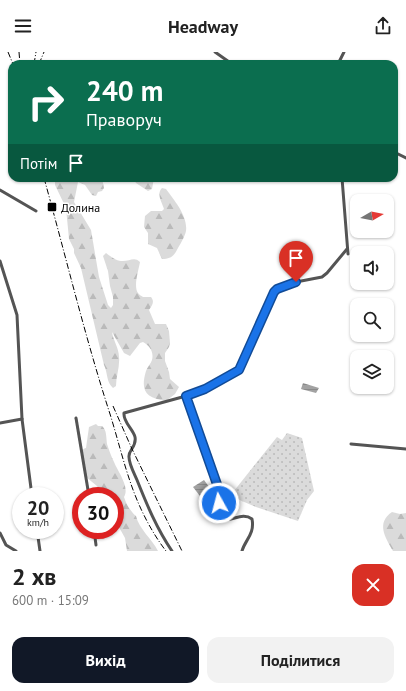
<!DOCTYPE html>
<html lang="uk">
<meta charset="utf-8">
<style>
:root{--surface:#fff;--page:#f2f2f2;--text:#222;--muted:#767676;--accent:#111827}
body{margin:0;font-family:"PT Sans",sans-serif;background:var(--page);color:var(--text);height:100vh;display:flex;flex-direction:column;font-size:15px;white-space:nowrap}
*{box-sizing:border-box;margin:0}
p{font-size:13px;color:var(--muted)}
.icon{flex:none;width:22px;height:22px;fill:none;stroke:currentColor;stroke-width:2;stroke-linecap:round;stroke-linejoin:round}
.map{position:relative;height:499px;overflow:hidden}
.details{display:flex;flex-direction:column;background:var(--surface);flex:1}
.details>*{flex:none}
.hud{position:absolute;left:8px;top:8px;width:390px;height:122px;border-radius:12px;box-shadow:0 1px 3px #0004;background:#0b6e4f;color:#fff;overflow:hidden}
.needle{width:26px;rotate:81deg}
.tools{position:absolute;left:350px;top:142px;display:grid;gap:8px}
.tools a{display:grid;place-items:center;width:44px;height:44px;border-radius:8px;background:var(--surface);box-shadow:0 1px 3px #0004;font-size:20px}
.speed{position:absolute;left:12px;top:435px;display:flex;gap:8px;font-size:20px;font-weight:700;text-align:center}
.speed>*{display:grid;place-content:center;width:52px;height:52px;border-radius:50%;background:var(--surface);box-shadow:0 1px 3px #0004;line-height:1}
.speed small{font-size:10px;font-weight:400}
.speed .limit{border:6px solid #d22;background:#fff;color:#111}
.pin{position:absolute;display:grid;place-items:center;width:34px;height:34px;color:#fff;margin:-41px -17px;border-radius:50% 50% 50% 0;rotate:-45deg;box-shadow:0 0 4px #0007}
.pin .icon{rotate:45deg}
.me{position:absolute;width:44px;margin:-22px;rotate:353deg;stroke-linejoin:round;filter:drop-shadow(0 0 3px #0008)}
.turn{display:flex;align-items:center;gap:14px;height:84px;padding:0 12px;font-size:18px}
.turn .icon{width:52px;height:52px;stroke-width:2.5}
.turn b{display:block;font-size:28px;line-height:34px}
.then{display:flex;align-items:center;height:38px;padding:0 12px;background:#0003;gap:8px;font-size:15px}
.round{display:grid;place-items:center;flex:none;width:42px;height:42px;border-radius:12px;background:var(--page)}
.head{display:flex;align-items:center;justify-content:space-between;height:68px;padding:0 12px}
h1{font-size:24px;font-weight:700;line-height:30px}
.primary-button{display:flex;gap:8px;margin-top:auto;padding:8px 12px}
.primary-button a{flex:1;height:46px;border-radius:12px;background:var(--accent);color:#fff;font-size:16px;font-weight:700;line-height:46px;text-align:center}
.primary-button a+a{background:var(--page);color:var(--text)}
header{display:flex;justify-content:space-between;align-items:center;height:52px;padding:0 12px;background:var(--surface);font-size:18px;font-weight:700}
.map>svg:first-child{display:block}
</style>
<header><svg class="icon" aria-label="menu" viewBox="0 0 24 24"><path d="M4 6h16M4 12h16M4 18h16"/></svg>Headway<svg class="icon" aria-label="share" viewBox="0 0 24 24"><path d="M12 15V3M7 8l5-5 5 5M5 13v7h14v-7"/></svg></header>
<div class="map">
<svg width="406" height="499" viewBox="0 0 406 499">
<defs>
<pattern id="forest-firs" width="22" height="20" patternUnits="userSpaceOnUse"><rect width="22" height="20" fill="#dbdbdb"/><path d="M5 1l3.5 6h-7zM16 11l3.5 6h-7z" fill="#bababa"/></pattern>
<pattern id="garden-dots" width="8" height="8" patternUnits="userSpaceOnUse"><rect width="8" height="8" fill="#dbdbdb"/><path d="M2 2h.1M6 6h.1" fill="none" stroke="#bababa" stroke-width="1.8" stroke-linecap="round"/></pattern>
<pattern id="water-rules" width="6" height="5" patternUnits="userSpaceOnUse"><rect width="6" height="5" fill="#a2a2a2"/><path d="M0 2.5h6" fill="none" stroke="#8a8a8a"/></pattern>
</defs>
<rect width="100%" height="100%" fill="#fff"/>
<g fill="url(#forest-firs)">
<path d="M 55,126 L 102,126 L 104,136 L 102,139 L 98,140 L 96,144 L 92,143 L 85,133 L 78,130 L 74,150 L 91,178 L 99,225 L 108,253 L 111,256 L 113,253 L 113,245 L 110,234 L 108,219 L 103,204 L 106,201 C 110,204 116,209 121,209 C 129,210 134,204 140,210 C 139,217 133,234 138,241 C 139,243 142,244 143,245 L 151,245 C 155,250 152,253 149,258 L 155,272 L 166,272 L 169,279 L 170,291 L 169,295 L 165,301 L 165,309 L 169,320 L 170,327 L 179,335 L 175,342 L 166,349 C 146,346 140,339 146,319 C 147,315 151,312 152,308 C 154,300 150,294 143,290 L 140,291 L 130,304 L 124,301 L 112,280 C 113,288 119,296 119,305 C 120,315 116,324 116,334 L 113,336 C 106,330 108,321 104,313 L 81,216 L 74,201 L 74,197 L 69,187 L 66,156 L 55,133 Z"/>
<path d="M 133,126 L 154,126 L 152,137 L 148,139 L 136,131 Z"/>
<path d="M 162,136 L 166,137 C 174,148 188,164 186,179 C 185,184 181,191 178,196 C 174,204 171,207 162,207 L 157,196 L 148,192 L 148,181 L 144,175 L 145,164 L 151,159 L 162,159 L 164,157 C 162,150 156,142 162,136 Z"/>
<path d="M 96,372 L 98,374 L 102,374 C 107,378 106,386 107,392 C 109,398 111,404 114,410 C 118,420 130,435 124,445 C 126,452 131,460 136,464 C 139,477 152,487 158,499 L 127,499 L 125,486 L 115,468 L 115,444 L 104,444 L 97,434 L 86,425 L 82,398 L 86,396 L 89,375 Z"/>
<path d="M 392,460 L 400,462 L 406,461 L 406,499 L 393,499 C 385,485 376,471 392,460 Z"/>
</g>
<path fill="url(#garden-dots)" d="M 287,381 L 302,386 L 314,439 L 307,448 L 298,469 L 256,455 L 230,444 L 277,385 L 282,388 Z"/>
<g fill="url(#water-rules)">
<path d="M 303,331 L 319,336 L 316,341 L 301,337 Z"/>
<path d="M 204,428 L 215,443 L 206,449 L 203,448 L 193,435 Z"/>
</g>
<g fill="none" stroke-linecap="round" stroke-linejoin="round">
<g stroke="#545454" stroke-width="3">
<path d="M 215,0 L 232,12"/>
<path d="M 338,12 L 344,0"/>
<path d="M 394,100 L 406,106"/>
<path d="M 342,126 L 348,202"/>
<path d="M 0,138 L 36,159"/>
<path d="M 0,209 L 17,263 L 22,367 L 32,444"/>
<path d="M 186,344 L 219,438 C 221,446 219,450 214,456 L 218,466 C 230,472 241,459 252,467 C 255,482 245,488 242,499"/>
<path d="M 76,366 L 89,444"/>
<path d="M 0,371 L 22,367"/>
<path d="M 351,392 L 406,397"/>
<path d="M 37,478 L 40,499"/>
<path d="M 94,478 L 96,493"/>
<path d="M 0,481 L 6,493 L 16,499"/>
<path d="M 172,499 C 157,477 147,453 137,428 C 134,421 129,412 129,405 C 128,398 137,395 135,385 C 133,377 123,370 124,361 L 186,344 L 205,337 L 239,318 L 274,240 L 277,237 L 296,230 L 322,225 L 327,221 L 347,197"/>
</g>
<g stroke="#000" stroke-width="1" stroke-dasharray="6 2 1 2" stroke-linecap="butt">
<path d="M 8,0 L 13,12"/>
<path d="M 19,0 L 20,12"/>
<path d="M 34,12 L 36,0"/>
<path d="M 39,12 L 44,0"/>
<path d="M 44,126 C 66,205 85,285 110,362 C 120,394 127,427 141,457 C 148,472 156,486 166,499"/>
<path d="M 113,354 L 132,397 L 182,499"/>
</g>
</g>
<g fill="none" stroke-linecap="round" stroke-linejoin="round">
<g stroke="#114b97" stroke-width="10">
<path id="route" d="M 219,451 L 220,444 L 219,438 L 186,344 L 205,337 L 239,318 L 274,240 L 277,237 L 296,230"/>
</g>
<use href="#route" stroke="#1a73e8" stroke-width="7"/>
</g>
<rect fill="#000" stroke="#fff" stroke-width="1.5" x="47" y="150" width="10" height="10" rx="2"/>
<g text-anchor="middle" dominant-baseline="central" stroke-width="3" stroke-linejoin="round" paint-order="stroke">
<g font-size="12" fill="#000" stroke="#fff" text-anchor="start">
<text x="61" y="155">Долина</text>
</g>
</g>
</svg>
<div class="tools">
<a><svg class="needle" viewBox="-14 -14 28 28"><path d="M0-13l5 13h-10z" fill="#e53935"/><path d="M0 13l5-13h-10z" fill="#767676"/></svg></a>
<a><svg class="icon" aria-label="sound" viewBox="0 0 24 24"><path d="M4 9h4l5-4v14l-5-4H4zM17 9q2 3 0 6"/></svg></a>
<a><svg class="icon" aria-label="search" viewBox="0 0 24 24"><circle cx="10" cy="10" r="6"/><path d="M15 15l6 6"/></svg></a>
<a><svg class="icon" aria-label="layers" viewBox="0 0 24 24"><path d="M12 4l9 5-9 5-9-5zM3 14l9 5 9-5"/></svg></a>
</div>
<div class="speed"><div>20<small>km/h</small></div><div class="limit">30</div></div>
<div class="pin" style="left:296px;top:230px;background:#d93025"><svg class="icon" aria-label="arrive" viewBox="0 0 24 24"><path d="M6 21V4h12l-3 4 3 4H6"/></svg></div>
<svg class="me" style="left:219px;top:451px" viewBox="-20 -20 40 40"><circle r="17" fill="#1a73e8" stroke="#fff" stroke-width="3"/><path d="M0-11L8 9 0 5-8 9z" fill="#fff"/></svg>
<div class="hud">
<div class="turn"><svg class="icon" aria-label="right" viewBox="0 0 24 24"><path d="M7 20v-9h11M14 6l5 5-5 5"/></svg><div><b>240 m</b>Праворуч</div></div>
<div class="then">Потім<svg class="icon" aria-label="arrive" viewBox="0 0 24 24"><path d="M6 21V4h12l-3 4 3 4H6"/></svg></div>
</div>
</div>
<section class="details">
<div class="head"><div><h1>2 хв</h1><p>600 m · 15:09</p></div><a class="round" style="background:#d93025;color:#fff"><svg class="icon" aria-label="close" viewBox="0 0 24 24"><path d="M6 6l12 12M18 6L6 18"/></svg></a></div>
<div class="primary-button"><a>Вихід</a><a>Поділитися</a></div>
</section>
